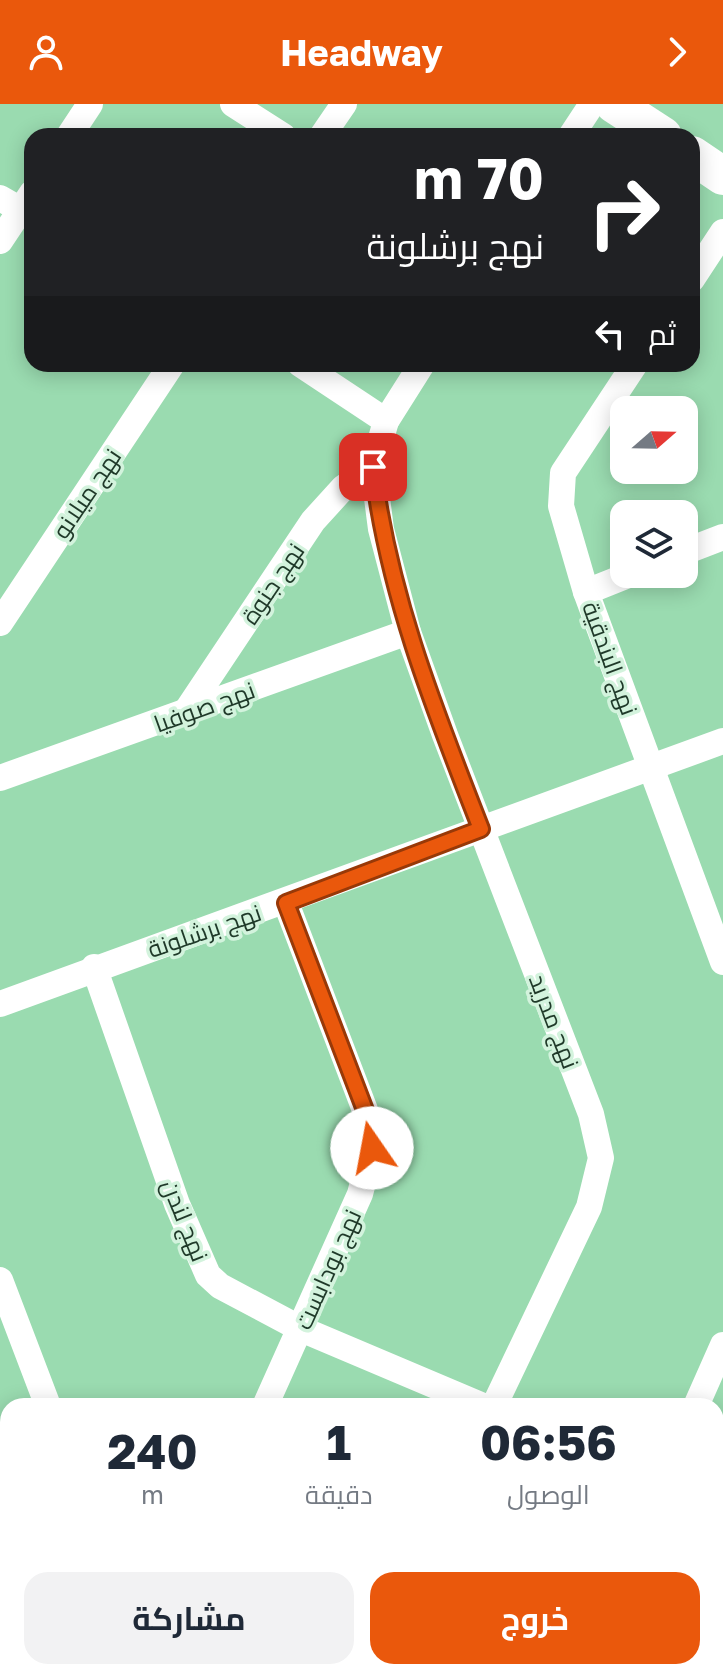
<!DOCTYPE html>
<html lang="ar">
<meta charset="utf-8">
<style>
:root{--surface:#fff;--page:#f2f2f3;--text:#1f2937;--muted:#747a83;--accent:#ea580c}
body{margin:0;font-family:"Golos Text",Cairo,sans-serif;background:var(--page);color:var(--text);direction:rtl;height:100vh;display:flex;flex-direction:column;font-size:30px;white-space:nowrap}
*{box-sizing:border-box;margin:0}
p{font-size:26px;color:var(--muted)}
.icon{flex:none;width:44px;height:44px;fill:none;stroke:currentColor;stroke-width:2;stroke-linecap:round;stroke-linejoin:round}
.map{position:relative;flex:1;overflow:hidden;direction:ltr}
.drawer{position:absolute;left:0px;top:1294px;width:724px;height:282px;display:flex;flex-direction:column;background:var(--surface);border-radius:24px 24px 0 0;box-shadow:0 4px 20px #0003;direction:rtl}
.drawer>*{flex:none}
.top-card{position:absolute;left:24px;top:24px;width:676px;height:244px;border-radius:24px;box-shadow:0 4px 20px #0003;direction:rtl;background:#202124;color:#fff;overflow:hidden}
.needle{width:52px;rotate:70deg}
.fabs{position:absolute;left:610px;top:292px;display:grid;gap:16px}
.fabs a{display:grid;place-items:center;width:88px;height:88px;border-radius:16px;background:var(--surface);box-shadow:0 4px 20px #0003;font-size:40px}
.pin{position:absolute;display:grid;place-items:center;width:68px;height:68px;color:#fff;margin:-34px;border-radius:16px;box-shadow:0 4px 12px #0006}
.me{position:absolute;width:88px;margin:-44px;rotate:348deg;stroke-linejoin:round;filter:drop-shadow(0 0 6px #0008)}
.turn{display:flex;align-items:center;gap:28px;height:168px;padding:0 24px;font-size:36px}
.turn .icon{width:104px;height:104px;stroke-width:2.5}
.turn b{display:block;font-size:56px;line-height:68px}
.then{display:flex;align-items:center;height:76px;padding:0 24px;background:#0003;gap:16px;font-size:30px}
.eta{display:flex;justify-content:space-evenly;align-items:center;height:136px;text-align:center}
.eta b{font-size:48px;font-weight:700;line-height:56px}
.action{display:flex;gap:16px;margin-top:auto;padding:16px 24px}
.action a{flex:1;height:92px;border-radius:24px;background:var(--accent);color:#fff;font-size:32px;font-weight:700;line-height:92px;text-align:center}
.action a+a{background:var(--page);color:var(--text)}
header{display:flex;justify-content:space-between;align-items:center;height:104px;padding:0 24px;background:var(--accent);color:#fff;font-size:36px;font-weight:700}
.map>svg:first-child{display:block}
</style>
<header><svg class="icon" aria-label="forward" viewBox="0 0 24 24"><path d="M9 5l7 7-7 7"/></svg>Headway<svg class="icon" aria-label="person" viewBox="0 0 24 24"><circle cx="12" cy="8" r="4"/><path d="M4 21q1-7 8-7t8 7"/></svg></header>
<div class="map">
<svg width="723" height="1575" viewBox="0 0 723 1575">
<rect width="100%" height="100%" fill="#9adbb0"/>
<g fill="none" stroke-linecap="round" stroke-linejoin="round">
<g stroke="#fff" stroke-width="26">
<path d="M 233,0 L 283,32"/>
<path d="M 69,32 L 90,0"/>
<path d="M 322,32 L 344,0"/>
<path d="M 571,32 L 592,0"/>
<path d="M 0,94 L 21,106"/>
<path d="M 0,137 L 32,89"/>
<path d="M 692,175 L 723,128"/>
<path d="M 300,260 L 386,317"/>
<path d="M 422,260 L 386,317 L 373,363 L 381,425 L 408,528 L 445,631 L 591,1010 L 601,1054 L 589,1103 L 494,1302"/>
<path d="M 635,260 L 563,369 L 561,402 L 586,488 L 723,858"/>
<path d="M 684,448 L 723,433"/>
<path d="M 586,488 L 631,470"/>
<path d="M 0,519 L 172,260"/>
<path d="M 185,609 L 313,417 L 343,384 L 373,363"/>
<path d="M 0,674 L 408,528"/>
<path d="M 94,863 L 177,1100 L 208,1171 L 220,1182 L 301,1225 L 483,1302"/>
<path d="M 0,900 L 723,637"/>
<path d="M 0,1176 L 48,1302"/>
<path d="M 265,1302 L 360,1090 L 372,1044 L 368,1014 L 286,799"/>
<path d="M 696,1302 L 723,1241"/>
<path d="M 0,1449 L 8,1446"/>
<path d="M 716,1510 L 723,1514"/>
<path d="M 283,1575 L 304,1568"/>
</g>
<g stroke="#fff" stroke-width="38">
<path d="M 614,0 L 663,32"/>
<path d="M 692,51 L 723,72"/>
</g>
</g>
<g fill="none" stroke-linecap="round" stroke-linejoin="round">
<g stroke="#983908" stroke-width="20">
<path id="route" d="M 372,1044 L 368,1014 L 286,799 L 481,725 C 435,607 388,490 373,363"/>
</g>
<use href="#route" stroke="#ea580c" stroke-width="14"/>
</g>
<g text-anchor="middle" dominant-baseline="central" stroke-width="7" stroke-linejoin="round" paint-order="stroke">
<g font-size="24" fill="#1f3929" stroke="#d3f3dd">
<text transform="translate(86 389) rotate(-56)">نهج ميلانو</text>
<text transform="translate(272 479) rotate(-56)">نهج جنوة</text>
<text transform="translate(611 554) rotate(70)">نهج البندقية</text>
<text transform="translate(204 602) rotate(-20)">نهج صوفيا</text>
<text transform="translate(204 826) rotate(-19)">نهج برشلونة</text>
<text transform="translate(555 917) rotate(69)">نهج مدريد</text>
<text transform="translate(186 1116) rotate(68)">نهج لندن</text>
<text transform="translate(327 1165) rotate(-66)">نهج بودابست</text>
</g>
</g>
</svg>
<div class="fabs">
<a><svg class="needle" viewBox="-14 -14 28 28"><path d="M0-13l5 13h-10z" fill="#e53935"/><path d="M0 13l5-13h-10z" fill="#747a83"/></svg></a>
<a><svg class="icon" aria-label="layers" viewBox="0 0 24 24"><path d="M12 4l9 5-9 5-9-5zM3 14l9 5 9-5"/></svg></a>
</div>
<div class="pin" style="left:373px;top:363px;background:#d93025"><svg class="icon" aria-label="arrive" viewBox="0 0 24 24"><path d="M6 21V4h12l-3 4 3 4H6"/></svg></div>
<svg class="me" style="left:372px;top:1044px" viewBox="-20 -20 40 40"><circle r="19" fill="#fff"/><path d="M0-13L10 11 0 6-10 11z" fill="#ea580c"/></svg>
<div class="top-card">
<div class="turn"><svg class="icon" aria-label="right" viewBox="0 0 24 24"><path d="M7 20v-9h11M14 6l5 5-5 5"/></svg><div><b>70 m</b>نهج برشلونة</div></div>
<div class="then">ثم<svg class="icon" aria-label="left" viewBox="0 0 24 24"><path d="M17 20v-9H6M10 6l-5 5 5 5"/></svg></div>
</div>
<section class="drawer">
<div class="eta">
<div><b>06:56</b><p>الوصول</p></div>
<div><b>1</b><p>دقيقة</p></div>
<div><b>240</b><p>m</p></div>
</div>
<div class="action"><a>خروج</a><a>مشاركة</a></div>
</section>
</div>
